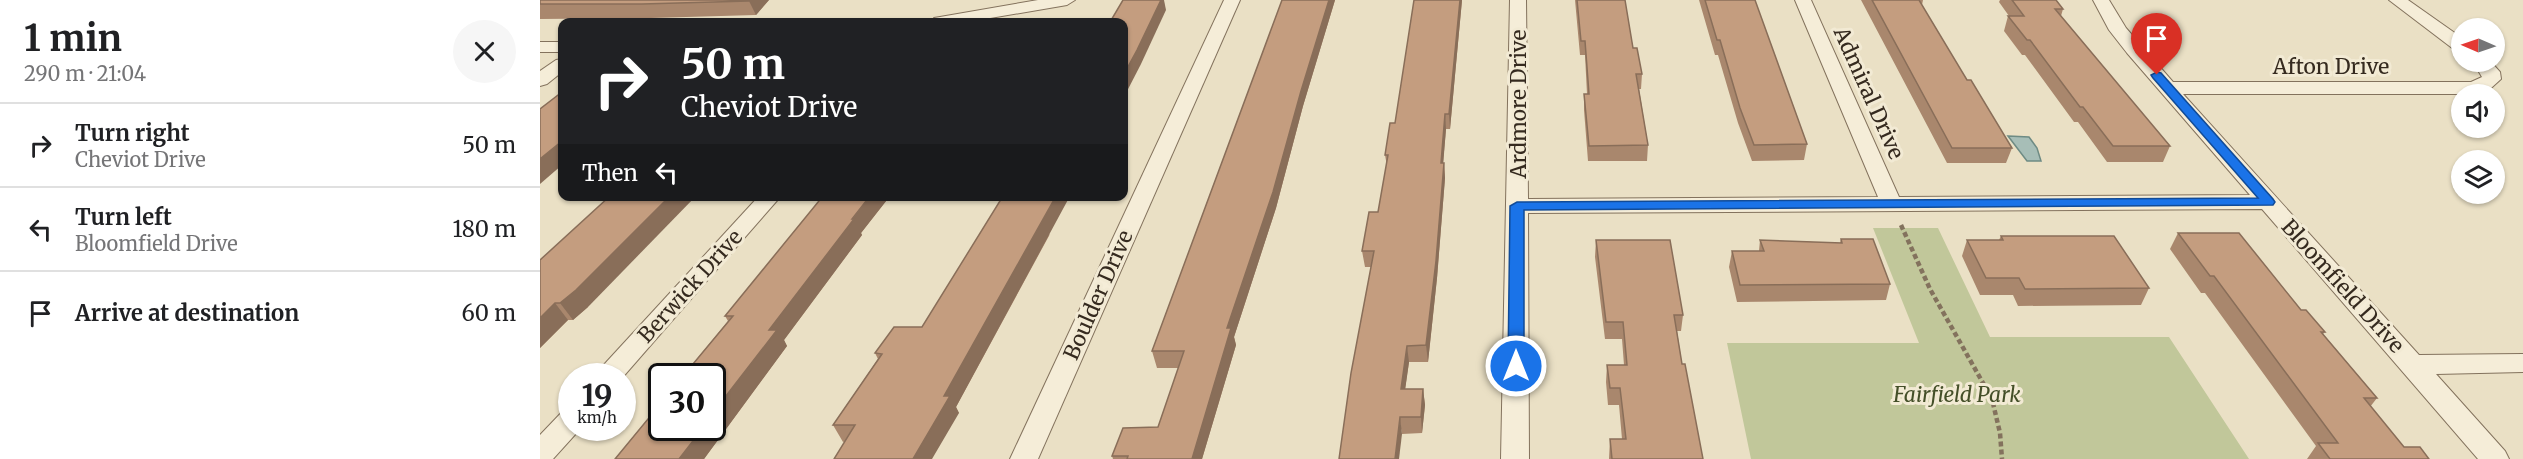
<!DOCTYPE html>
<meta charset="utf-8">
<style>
:root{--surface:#fff;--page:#f6f6f6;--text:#202124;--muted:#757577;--line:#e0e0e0}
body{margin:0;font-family:Merriweather,serif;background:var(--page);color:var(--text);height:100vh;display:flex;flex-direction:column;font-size:22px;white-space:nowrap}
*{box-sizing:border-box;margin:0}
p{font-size:20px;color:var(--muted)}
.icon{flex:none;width:33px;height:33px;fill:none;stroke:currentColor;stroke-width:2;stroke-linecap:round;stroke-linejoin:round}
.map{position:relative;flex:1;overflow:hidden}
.details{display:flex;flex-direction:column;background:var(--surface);width:540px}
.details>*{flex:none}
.banner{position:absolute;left:18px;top:18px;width:570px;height:183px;border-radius:12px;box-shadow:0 2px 4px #0004;background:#202124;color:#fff;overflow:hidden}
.needle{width:39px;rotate:272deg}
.tools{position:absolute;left:1911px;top:18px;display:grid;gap:12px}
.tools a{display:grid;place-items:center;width:54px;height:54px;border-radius:50%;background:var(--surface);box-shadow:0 2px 4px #0004;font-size:30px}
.speed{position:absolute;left:18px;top:363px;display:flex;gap:12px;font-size:30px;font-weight:700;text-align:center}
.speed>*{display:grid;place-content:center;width:78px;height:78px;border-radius:50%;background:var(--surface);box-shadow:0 2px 4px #0004;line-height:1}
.speed small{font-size:15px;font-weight:400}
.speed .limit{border:3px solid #111;border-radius:9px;background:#fff;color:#111}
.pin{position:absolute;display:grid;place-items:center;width:51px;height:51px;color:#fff;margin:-62px -26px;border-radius:50% 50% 50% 0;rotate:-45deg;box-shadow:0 0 6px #0007}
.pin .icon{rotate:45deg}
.me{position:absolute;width:66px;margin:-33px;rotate:0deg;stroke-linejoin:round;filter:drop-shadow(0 0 4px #0008)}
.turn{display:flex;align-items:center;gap:21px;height:126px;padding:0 24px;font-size:27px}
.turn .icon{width:78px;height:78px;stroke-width:2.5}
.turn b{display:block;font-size:42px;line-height:51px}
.then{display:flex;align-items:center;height:57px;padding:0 24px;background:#0003;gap:12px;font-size:22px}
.round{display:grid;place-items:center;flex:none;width:63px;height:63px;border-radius:32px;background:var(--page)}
.head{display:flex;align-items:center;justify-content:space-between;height:102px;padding:0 24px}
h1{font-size:36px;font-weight:700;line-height:45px}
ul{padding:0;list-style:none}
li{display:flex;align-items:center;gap:18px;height:84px;padding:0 24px;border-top:2px solid var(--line)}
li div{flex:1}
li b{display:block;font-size:22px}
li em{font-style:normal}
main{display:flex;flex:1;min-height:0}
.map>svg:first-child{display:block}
</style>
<main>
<section class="details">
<div class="head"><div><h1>1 min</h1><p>290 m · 21:04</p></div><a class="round"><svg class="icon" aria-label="close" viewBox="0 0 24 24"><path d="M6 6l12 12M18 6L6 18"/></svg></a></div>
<ul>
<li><svg class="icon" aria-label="right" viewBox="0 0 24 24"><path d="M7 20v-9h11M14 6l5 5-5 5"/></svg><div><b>Turn right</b><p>Cheviot Drive</p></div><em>50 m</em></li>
<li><svg class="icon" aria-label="left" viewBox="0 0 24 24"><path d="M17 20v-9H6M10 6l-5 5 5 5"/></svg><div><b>Turn left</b><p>Bloomfield Drive</p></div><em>180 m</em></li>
<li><svg class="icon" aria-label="arrive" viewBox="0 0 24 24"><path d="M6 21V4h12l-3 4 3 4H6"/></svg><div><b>Arrive at destination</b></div><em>60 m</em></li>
</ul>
</section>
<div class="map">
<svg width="1983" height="459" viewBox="0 0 1983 459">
<rect width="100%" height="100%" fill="#eae0c5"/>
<path fill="#c1c79a" d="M 1333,228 L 1398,228 L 1450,337 L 1629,337 L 1709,459 L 1211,459 L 1187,343 L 1379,343 Z"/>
<path fill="#a7beb7" stroke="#6e8b84" stroke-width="1.5" d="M 1468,136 L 1489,137 L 1497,148 L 1501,161 L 1487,161 Z"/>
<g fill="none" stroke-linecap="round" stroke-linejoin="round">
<g stroke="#83725d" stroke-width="2">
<g id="street">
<path d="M 498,0 L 535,0 L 527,5 L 427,22 L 391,22 L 394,18 L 400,17 Z"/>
<path d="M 684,0 L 700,0 L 498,459 L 470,459 Z"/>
<path d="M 970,0 L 986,0 L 988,199 L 1338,197 L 1255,0 L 1271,0 L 1359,197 L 1710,195 L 1587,53 L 1569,30 L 1553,0 L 1569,0 L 1586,28 L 1633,82 L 1931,82 L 1942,77 L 1933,62 L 1951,62 L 1960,72 L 1961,79 L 1950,89 L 1931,94 L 1643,94 L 1879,355 L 1983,354 L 1983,372 L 1896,374 L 1965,451 L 1969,459 L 1938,459 L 1722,209 L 988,213 L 989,459 L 961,459 Z"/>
<path d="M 1849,0 L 1868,0 L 1922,38 L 1922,52 L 1916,51 Z"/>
<rect x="0" y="42" width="22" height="10"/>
<path d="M 22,59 L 22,72 L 7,84 L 0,86 L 0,71 L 16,60 Z"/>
<path d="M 219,196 L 241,196 L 82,378 L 56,376 L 60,369 Z"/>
<path d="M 32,409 L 32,428 L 41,428 L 13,459 L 0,459 L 0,435 L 22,412 Z"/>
</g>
</g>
<path stroke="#83725d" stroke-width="4.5" stroke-dasharray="5 3" stroke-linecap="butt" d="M 1361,225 L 1390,289 L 1452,399 L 1460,433 L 1462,459"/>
<use href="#street" fill="#f5edd8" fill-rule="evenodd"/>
</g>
<g fill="#a9876d">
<path d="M 0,0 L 229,0 L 216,15 L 111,18 L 0,19 Z"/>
<path d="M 742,0 L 795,0 L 763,106 L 736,208 L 694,337 L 696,345 L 662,459 L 573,459 L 572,456 L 618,427 L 639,368 L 617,368 L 612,351 Z"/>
<path d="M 922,0 L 910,129 L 906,129 L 903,163 L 904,163 L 905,178 L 897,278 L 888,362 L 869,362 L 865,389 L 883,389 L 885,405 L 882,433 L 862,434 L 831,267 L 825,267 L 822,251 L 838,212 L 847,166 L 845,155 L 855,123 Z"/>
<path d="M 1035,0 L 1085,0 L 1093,48 L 1102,74 L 1101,89 L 1099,89 L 1108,145 L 1107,161 L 1048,161 L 1044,110 L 1044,94 L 1047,94 L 1045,55 L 1040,55 Z"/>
<path d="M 1159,0 L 1215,0 L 1267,144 L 1264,160 L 1212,161 L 1198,123 L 1178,55 L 1175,55 Z"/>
<path d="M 1321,0 L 1383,0 L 1382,5 L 1408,50 L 1427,80 L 1472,148 L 1466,163 L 1407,163 Z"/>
<path d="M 1460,0 L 1516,0 L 1523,9 L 1521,16 L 1630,146 L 1623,162 L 1567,162 L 1538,122 L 1534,122 L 1485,55 L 1482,55 L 1464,31 L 1468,16 L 1469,16 L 1459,2 Z"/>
<path d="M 283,196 L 350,196 L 321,233 L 322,235 L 244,340 L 247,346 L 164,459 L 75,459 L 188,321 L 185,316 Z"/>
<path d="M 1638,233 L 1761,310 L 1785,332 L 1783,334 L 1837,398 L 1830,407 L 1864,447 L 1889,459 L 1767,459 L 1776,446 L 1665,293 L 1661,293 L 1630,249 Z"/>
<path d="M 510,234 L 416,407 L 419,413 L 303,442 L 293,425 L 338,359 L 335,353 L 382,327 Z"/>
<path d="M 1461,236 L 1609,288 L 1601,305 L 1478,306 L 1473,295 L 1440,295 L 1422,256 L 1427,240 L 1459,240 Z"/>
<path d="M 1301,239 L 1350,284 L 1346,300 L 1197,302 L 1189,267 L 1192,251 L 1219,251 L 1220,240 L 1300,243 Z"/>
<path d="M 1056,240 L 1143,315 L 1141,331 L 1137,331 L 1142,364 L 1163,459 L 1069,459 L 1070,439 L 1082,439 L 1079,405 L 1068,405 L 1066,382 L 1067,365 L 1084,365 L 1082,339 L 1065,339 L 1055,257 Z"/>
<path d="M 0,260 L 48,307 L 33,320 L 28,320 L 0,348 Z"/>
</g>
<g fill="#896e59">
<path d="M 209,0 L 229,0 L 216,15 L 209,1 Z"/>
<path d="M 621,0 L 624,0 L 626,10 L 601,64 L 584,97 L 584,74 Z"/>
<path d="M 789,0 L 795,0 L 763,106 L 736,208 L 694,337 L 696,345 L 662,459 L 652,459 L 687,328 Z"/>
<path d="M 920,0 L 922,0 L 910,129 L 909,114 Z"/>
<path d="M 905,114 L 906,129 L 902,178 L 901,163 Z"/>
<path d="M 22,141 L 22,165 L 0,184 L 0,159 Z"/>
<path d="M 904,163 L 905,178 L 897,278 L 888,362 L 886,345 Z"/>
<path d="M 130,196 L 156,196 L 48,307 L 33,320 L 20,303 Z"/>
<path d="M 330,196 L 350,196 L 321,233 L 322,235 L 244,340 L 247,346 L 164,459 L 139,459 L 163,428 L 172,428 L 172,414 L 229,330 Z"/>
<path d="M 516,196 L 530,196 L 416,407 L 419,413 L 392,459 L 373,459 L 404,396 Z"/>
<path d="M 15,303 L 28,320 L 0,348 L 0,318 Z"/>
<path d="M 867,346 L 869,362 L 863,405 L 861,389 Z"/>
<path d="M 883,389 L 885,405 L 882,433 L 881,417 Z"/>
<path d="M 860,417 L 862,434 L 859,459 L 855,459 Z"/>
</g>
<g fill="#c49d7f" stroke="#896e59" stroke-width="1.5">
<path d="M 0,0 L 209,0 L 209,1 L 102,4 L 0,4 Z"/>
<path d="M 583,0 L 621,0 L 597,50 L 584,74 L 584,22 L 570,22 Z"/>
<path d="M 742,0 L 789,0 L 761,91 L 733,192 L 687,328 L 691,328 L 652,459 L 587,459 L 588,456 L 572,456 L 583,428 L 618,427 L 644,351 L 612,351 Z"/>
<path d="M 874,0 L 920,0 L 909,114 L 905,114 L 901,163 L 904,163 L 896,261 L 886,345 L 867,346 L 861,389 L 883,389 L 881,417 L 860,417 L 855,459 L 799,459 L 811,373 L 834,251 L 822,251 L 829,212 L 838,212 L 848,155 L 845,155 L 850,123 L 855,123 Z"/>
<path d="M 1037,0 L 1085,0 L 1093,48 L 1097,48 L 1102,74 L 1096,74 L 1108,145 L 1049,146 L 1044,94 L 1049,94 L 1045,41 L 1041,41 Z"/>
<path d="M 1165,0 L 1215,0 L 1267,144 L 1214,145 L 1200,108 L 1180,40 L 1177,40 Z"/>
<path d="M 1332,0 L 1379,0 L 1427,80 L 1431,80 L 1472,148 L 1412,148 Z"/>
<path d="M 1472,0 L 1516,0 L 1523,9 L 1515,9 L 1630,146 L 1573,146 L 1543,107 L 1540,107 L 1490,40 L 1487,40 L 1468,16 L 1484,16 Z"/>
<path d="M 22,92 L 22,141 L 0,159 L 0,109 Z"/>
<path d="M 70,196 L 130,196 L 36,290 L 20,303 L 15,303 L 0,318 L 0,260 Z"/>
<path d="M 283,196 L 330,196 L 312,219 L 314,219 L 229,330 L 237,330 L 172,414 L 172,376 L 143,376 L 193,316 L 185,316 Z"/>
<path d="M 463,196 L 516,196 L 404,396 L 410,396 L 373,459 L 294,459 L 315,425 L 293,425 L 342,354 L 335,353 L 354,327 L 382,327 Z"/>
<path d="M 1638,233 L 1699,233 L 1761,310 L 1766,310 L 1785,332 L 1781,332 L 1837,398 L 1824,398 L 1864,447 L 1880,447 L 1889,459 L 1790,459 L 1778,443 L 1798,443 L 1674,276 L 1670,276 Z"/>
<path d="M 1461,236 L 1574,236 L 1609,288 L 1485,289 L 1479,278 L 1446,278 L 1427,240 L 1463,240 Z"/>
<path d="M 1301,239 L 1333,239 L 1350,284 L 1200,285 L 1192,251 L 1224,251 L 1220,240 L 1302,243 Z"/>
<path d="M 1056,240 L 1130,240 L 1143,315 L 1134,315 L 1142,364 L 1145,364 L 1163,459 L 1072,459 L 1070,439 L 1086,439 L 1080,388 L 1070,388 L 1067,365 L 1087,365 L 1083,322 L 1066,322 Z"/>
<path d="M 122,402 L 122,428 L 163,428 L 139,459 L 75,459 Z"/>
</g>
<path fill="#1a73e8" stroke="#114b97" stroke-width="1.5" d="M 1617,72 L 1621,73 L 1733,199 L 1735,202 L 1733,205 L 984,210 L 984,366 L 981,371 L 970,371 L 968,366 L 970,206 L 977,202 L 1718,198 L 1613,78 L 1611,75 Z"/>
<g text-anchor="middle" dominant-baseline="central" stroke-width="6" stroke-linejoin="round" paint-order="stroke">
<g font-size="21" fill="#352a1f" stroke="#f2ead4">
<text x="1791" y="66">Afton Drive</text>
<text transform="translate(1329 93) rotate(66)">Admiral Drive</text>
<text transform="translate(978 104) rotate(-90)">Ardmore Drive</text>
<text transform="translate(150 286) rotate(-48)">Berwick Drive</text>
<text transform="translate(1803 286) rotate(48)">Bloomfield Drive</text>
<text transform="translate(558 295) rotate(-66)">Boulder Drive</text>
</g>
<g font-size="21" font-style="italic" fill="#444f28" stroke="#f2ead4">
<text x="1417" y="394">Fairfield Park</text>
</g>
</g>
</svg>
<div class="tools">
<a><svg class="needle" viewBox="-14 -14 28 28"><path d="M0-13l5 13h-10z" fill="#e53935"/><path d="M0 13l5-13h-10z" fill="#757577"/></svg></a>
<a><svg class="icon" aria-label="sound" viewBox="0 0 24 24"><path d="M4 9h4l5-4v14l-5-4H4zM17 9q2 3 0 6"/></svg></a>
<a><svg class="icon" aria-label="layers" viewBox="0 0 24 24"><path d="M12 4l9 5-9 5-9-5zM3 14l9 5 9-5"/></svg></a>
</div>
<div class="speed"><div>19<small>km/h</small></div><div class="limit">30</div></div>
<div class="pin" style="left:1617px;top:75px;background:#d93025"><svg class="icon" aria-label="arrive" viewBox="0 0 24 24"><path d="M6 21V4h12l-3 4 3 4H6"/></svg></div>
<svg class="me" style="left:976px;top:366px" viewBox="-20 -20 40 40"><circle r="17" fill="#1a73e8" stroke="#fff" stroke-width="3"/><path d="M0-11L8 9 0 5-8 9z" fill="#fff"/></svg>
<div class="banner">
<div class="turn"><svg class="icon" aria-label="right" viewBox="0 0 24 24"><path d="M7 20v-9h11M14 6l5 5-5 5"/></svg><div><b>50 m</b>Cheviot Drive</div></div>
<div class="then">Then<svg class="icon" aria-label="left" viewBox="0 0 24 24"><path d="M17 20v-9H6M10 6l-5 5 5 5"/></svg></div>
</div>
</div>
</main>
